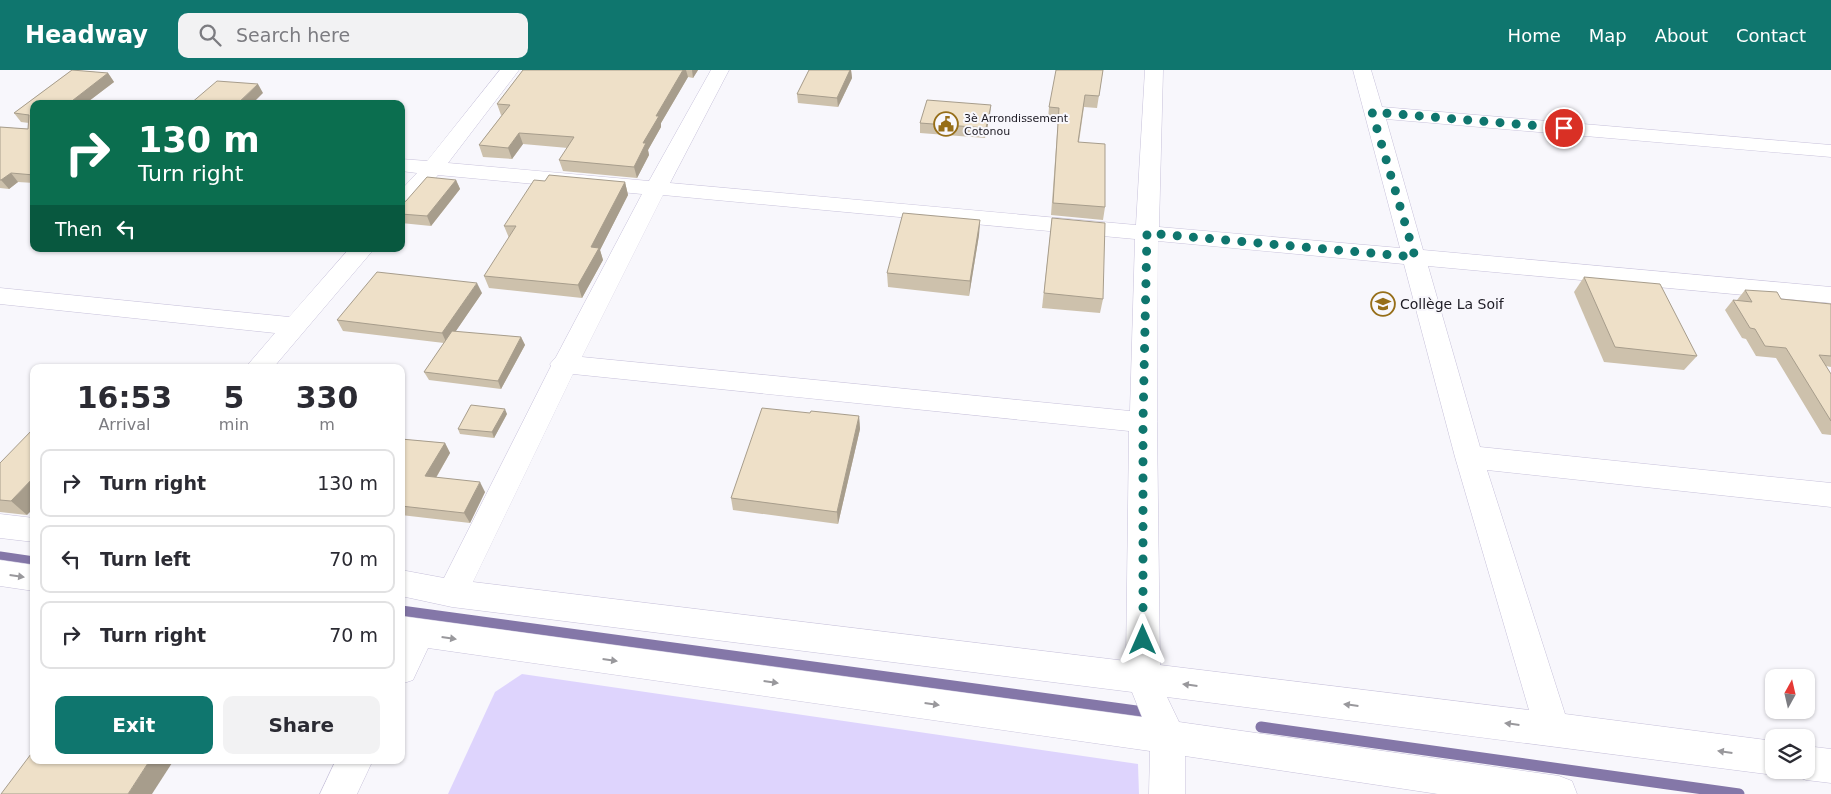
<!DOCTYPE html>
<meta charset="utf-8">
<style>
:root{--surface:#fff;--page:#f2f2f3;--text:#2b2b33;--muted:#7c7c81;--line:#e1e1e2;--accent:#0f766e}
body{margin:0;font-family:"DejaVu Sans",sans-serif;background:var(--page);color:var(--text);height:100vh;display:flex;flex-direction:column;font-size:19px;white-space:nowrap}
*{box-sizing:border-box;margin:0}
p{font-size:16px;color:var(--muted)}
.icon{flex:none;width:28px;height:28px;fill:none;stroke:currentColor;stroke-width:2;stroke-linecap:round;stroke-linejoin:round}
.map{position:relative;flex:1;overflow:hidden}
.details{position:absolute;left:30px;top:294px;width:375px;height:400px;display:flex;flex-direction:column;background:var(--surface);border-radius:10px;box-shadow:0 1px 4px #0004}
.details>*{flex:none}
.guide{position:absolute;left:30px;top:30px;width:375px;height:152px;border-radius:10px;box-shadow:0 1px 4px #0004;background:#0b6e4f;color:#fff;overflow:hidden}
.needle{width:32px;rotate:8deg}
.tools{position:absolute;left:1765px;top:599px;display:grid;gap:10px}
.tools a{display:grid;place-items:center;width:50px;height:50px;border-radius:10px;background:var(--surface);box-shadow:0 1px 4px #0004;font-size:25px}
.pin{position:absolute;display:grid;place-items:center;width:42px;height:42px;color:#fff;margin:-21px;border:2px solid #fff;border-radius:50%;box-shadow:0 1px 5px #0007}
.me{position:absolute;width:55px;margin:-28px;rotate:0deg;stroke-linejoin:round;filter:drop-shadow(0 0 4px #0008)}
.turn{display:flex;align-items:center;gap:18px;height:105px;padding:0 25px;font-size:22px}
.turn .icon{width:65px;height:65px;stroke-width:2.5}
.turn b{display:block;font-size:35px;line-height:42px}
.then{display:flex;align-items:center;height:48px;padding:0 25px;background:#0003;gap:10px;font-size:19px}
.eta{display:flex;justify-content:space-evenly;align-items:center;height:85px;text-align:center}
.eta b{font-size:30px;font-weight:700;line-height:35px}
.primary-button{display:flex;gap:10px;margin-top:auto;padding:10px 25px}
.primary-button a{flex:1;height:58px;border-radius:10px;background:var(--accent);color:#fff;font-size:20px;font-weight:700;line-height:58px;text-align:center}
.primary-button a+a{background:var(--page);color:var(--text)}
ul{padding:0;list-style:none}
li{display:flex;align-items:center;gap:15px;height:68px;margin:0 10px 8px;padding:0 15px;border:2px solid var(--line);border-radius:10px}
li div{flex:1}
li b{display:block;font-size:19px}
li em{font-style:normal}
header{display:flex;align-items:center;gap:30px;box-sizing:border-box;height:70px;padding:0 25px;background:var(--accent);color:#fff}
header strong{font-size:24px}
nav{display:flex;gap:28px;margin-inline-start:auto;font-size:18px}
.search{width:350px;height:45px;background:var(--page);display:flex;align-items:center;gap:12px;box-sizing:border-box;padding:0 18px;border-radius:10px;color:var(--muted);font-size:19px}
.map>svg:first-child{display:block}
</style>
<header>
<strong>Headway</strong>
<div class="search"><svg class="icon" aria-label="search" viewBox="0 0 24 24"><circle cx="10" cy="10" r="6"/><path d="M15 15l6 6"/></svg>Search here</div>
<nav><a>Home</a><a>Map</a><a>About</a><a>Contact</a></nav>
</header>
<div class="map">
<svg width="1831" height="724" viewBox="0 0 1831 724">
<rect width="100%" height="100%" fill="#f8f7fc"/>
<path fill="#ded4fd" d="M 522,604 L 1138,694 L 1139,724 L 448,724 L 495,622 Z"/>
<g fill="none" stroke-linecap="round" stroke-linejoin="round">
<g stroke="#8477a8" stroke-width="11">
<path d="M 0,487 L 34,492"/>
<path d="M 401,541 L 1151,643"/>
<path d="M 1261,657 L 1739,724"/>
</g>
<g stroke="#c7c1da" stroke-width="1">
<g id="minor">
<path d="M 500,0 L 519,0 L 448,93 L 649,111 L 711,0 L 729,0 L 670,113 L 1136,155 L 1145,0 L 1163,0 L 1159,157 L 1400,178 L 1353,0 L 1371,0 L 1382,37 L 1831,75 L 1831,87 L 1386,49 L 1423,180 L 1831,217 L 1831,233 L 1428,196 L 1480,377 L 1831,413 L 1831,437 L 1487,400 L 1565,644 L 1774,671 L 1774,700 L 1787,700 L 1774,705 L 1167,627 L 1179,652 L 1559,706 L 1572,711 L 1577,724 L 1438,724 L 1185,686 L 1185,724 L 1149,724 L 1150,681 L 428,578 L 413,610 L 401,614 L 401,546 L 1142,647 L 1132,622 L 452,537 L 401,526 L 401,500 L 444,508 L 551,296 L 550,294 L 556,287 L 642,124 L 438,105 L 409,139 L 401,141 L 401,120 L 417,103 L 401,101 L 401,89 L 427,91 ZM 663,125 L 1135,169 L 1130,341 L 582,287 ZM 1158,171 L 1404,194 L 1455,387 L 1529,640 L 1160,595 L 1157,352 ZM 573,304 L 1129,361 L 1126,591 L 473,512 Z"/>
<path d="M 349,179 L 374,179 L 273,298 L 245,298 L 275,263 L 0,234 L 0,218 L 289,247 Z"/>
<path d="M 0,444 L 34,448 L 34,472 L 0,468 Z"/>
<path d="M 0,490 L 34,495 L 34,521 L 0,516 Z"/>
<path d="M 1806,676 L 1831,679 L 1831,713 L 1806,710 L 1793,705 L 1791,700 L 1806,700 Z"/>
<path d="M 336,690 L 373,690 L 357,724 L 320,724 Z"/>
</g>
</g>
<use href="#minor" fill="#fff" fill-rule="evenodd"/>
</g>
<g fill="#cdc1ac">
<path d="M 72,0 L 108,3 L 114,12 L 85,34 L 34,34 L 34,113 L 18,112 L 9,119 L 0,118 L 0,57 L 28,59 L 29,53 L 21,52 L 14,43 Z"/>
<path d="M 523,0 L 698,0 L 693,8 L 688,7 L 661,53 L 661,57 L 648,80 L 649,85 L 637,108 L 563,101 L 559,90 L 568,78 L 523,74 L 512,89 L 483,87 L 479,75 L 502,45 L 501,45 L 497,34 Z"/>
<path d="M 809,0 L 851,0 L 852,8 L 838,37 L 798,33 L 797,24 Z"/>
<path d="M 1103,0 L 1097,38 L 1084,37 L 1079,72 L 1105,137 L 1103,150 L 1051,145 L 1058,50 L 1048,49 L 1049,37 Z"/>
<path d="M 990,45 L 985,68 L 920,63 L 920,53 Z"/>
<path d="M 456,110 L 460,119 L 431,156 L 401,153 L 401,133 Z"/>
<path d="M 545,111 L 625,112 L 628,125 L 600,180 L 603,190 L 582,228 L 489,218 L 484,206 L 509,168 L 504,156 Z"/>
<path d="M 1052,148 L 1103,229 L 1100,243 L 1042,238 Z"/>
<path d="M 980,150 L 979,165 L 969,226 L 888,217 L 887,203 Z"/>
<path d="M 1584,207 L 1697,286 L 1684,300 L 1604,292 L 1574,222 Z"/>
<path d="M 1745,220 L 1781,229 L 1831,234 L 1831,297 L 1826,296 L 1831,304 L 1831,365 L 1822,364 L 1776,288 L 1756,286 L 1746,269 L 1742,268 L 1725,240 L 1733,230 L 1737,230 Z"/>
<path d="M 482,223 L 455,262 L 521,267 L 525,275 L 501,319 L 429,310 L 424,302 L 444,273 L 343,261 L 337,250 Z"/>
<path d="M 810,343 L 859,346 L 860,359 L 838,454 L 733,440 L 731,428 Z"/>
<path d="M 507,344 L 494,368 L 460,364 L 458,359 Z"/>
<path d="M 401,369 L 445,373 L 450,383 L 436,408 L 485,422 L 470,453 L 401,445 Z"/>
<path d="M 0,393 L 27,445 L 0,442 L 0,443 Z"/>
</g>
<g fill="#a79d8c">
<path d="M 683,0 L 686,0 L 688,7 L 661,53 L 661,57 L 648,80 L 649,85 L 637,108 L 634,97 L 643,73 L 656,46 Z"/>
<path d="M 692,0 L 698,0 L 693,8 Z"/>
<path d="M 850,0 L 851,0 L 852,8 L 838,37 L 837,28 Z"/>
<path d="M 108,3 L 114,12 L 85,34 L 68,34 Z"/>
<path d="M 258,14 L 263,23 L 252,34 L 237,34 Z"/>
<path d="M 991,35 L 990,45 L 985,68 L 986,58 Z"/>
<path d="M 519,63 L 523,74 L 512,89 L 508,78 Z"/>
<path d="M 11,103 L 18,112 L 9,119 L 1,110 Z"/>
<path d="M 401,108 L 404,114 L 401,117 Z"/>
<path d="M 456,110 L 460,119 L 431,156 L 427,146 Z"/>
<path d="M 625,112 L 628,125 L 600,180 L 603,190 L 582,228 L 578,215 L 591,177 Z"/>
<path d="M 980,150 L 979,165 L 969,226 L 970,211 Z"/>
<path d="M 477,213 L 482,223 L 447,274 L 442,263 Z"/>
<path d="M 521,267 L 525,275 L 501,319 L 498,311 Z"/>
<path d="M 505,339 L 507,344 L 494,368 L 492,362 Z"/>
<path d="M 859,346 L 860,359 L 838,454 L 837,442 Z"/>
<path d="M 445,373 L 450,383 L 431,416 L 425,406 Z"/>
<path d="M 34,407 L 34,438 L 27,445 L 11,431 Z"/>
<path d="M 480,412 L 485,422 L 470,453 L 464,443 Z"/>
<path d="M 150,690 L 168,690 L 172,693 L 152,724 L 128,724 Z"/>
</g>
<g fill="#eee0c8" stroke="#a79d8c">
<path d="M 72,0 L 108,3 L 68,34 L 34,34 L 34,105 L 11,103 L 1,110 L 0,110 L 0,57 L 28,59 L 29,45 L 14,43 Z"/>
<path d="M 523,0 L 683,0 L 656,46 L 659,46 L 643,73 L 646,73 L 634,97 L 559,90 L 574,67 L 519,63 L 508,78 L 479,75 L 510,35 L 497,34 Z"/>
<path d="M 809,0 L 850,0 L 837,28 L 797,24 Z"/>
<path d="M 1056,0 L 1103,0 L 1099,26 L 1085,25 L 1078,72 L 1105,74 L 1105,137 L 1053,133 L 1059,38 L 1049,37 Z"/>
<path d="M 217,11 L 258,14 L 237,34 L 190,34 Z"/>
<path d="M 927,30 L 991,35 L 986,58 L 920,53 Z"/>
<path d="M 549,105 L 625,112 L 591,177 L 599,178 L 578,215 L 484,206 L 516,156 L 504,156 L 534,110 L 545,111 Z"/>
<path d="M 427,107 L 456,110 L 427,146 L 401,144 L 401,133 L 406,131 Z"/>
<path d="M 903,143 L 980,150 L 970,211 L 887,203 Z"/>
<path d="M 1052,148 L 1105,153 L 1103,229 L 1044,223 Z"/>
<path d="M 377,202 L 477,213 L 442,263 L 337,250 Z"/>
<path d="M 1584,207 L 1660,214 L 1697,286 L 1615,277 Z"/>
<path d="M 1745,220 L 1777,222 L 1781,229 L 1831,234 L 1831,286 L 1819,285 L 1831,304 L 1831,351 L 1786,278 L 1765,276 L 1755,259 L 1750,258 L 1733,230 L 1752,232 Z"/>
<path d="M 452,261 L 521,267 L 498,311 L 424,302 Z"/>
<path d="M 471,335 L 505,339 L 492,362 L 458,359 Z"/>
<path d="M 762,338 L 810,343 L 811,341 L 859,346 L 837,442 L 731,428 Z"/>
<path d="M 34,358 L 34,407 L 11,431 L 0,430 L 0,393 Z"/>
<path d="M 401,369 L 445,373 L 425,406 L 480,412 L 464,443 L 401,436 Z"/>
<path d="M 34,680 L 34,690 L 150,690 L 128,724 L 1,724 Z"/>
</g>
<defs><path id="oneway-solid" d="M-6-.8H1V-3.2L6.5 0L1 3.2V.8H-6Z" transform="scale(1.25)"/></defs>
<g fill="#99989c">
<use href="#oneway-solid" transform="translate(17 506) rotate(8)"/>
<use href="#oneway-solid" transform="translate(449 568) rotate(8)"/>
<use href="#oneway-solid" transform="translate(610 590) rotate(8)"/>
<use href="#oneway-solid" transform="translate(771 612) rotate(8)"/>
<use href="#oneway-solid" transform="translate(1190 615) rotate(-173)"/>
<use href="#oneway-solid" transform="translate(932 634) rotate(8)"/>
<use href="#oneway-solid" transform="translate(1351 635) rotate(-173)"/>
<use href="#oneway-solid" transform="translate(1512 654) rotate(-173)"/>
<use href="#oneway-solid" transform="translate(1725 682) rotate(-172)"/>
</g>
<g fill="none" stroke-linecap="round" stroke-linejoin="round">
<path stroke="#0f766e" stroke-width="9" stroke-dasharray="0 16.2" d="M 1143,570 L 1143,352 L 1147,163 L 1415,187 L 1372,42 L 1564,58"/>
</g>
<defs>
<g id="civic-ring" transform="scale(1.25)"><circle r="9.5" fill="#f8f7fc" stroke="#966e19" stroke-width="1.5"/><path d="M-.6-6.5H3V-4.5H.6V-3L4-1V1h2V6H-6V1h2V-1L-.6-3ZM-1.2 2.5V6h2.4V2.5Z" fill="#966e19"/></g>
<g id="university-ring" transform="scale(1.25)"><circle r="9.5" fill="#f8f7fc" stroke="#966e19" stroke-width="1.5"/><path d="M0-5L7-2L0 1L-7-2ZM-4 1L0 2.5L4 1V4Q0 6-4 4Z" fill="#966e19"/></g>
</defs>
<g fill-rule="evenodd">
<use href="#civic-ring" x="946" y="54"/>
<use href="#university-ring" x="1383" y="234"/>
</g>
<g text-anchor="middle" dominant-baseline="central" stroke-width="4" stroke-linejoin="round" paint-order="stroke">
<g font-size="11" fill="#1d1b24" stroke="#f8f7fc" text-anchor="start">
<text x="964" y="48">3è Arrondissement<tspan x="964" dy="13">Cotonou</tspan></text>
</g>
<g font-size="14" fill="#1d1b24" stroke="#f8f7fc" text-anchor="start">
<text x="1400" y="234">Collège La Soif</text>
</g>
</g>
</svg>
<div class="tools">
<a><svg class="needle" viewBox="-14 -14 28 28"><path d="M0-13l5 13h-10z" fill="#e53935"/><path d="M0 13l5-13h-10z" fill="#7c7c81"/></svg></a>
<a><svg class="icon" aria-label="layers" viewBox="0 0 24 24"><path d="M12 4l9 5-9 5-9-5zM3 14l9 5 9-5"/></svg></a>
</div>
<div class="pin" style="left:1564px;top:58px;background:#d93025"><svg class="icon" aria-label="arrive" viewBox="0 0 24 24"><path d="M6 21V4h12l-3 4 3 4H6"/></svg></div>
<svg class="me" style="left:1143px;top:570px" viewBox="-20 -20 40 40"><path d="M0-17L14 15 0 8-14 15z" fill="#0f766e" stroke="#fff" stroke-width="4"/></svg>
<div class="guide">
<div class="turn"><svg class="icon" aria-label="right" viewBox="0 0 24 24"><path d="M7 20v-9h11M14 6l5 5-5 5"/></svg><div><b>130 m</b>Turn right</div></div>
<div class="then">Then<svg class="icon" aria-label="left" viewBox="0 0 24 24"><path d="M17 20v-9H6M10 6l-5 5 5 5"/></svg></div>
</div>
<section class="details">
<div class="eta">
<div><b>16:53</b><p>Arrival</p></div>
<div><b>5</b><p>min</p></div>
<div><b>330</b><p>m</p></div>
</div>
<ul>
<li><svg class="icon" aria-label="right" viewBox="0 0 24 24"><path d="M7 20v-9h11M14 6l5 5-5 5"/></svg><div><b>Turn right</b></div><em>130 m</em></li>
<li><svg class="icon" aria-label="left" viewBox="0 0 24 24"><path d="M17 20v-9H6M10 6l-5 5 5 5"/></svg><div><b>Turn left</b></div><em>70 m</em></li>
<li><svg class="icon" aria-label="right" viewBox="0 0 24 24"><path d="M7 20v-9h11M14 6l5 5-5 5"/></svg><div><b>Turn right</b></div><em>70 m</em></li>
</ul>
<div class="primary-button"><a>Exit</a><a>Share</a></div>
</section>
</div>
